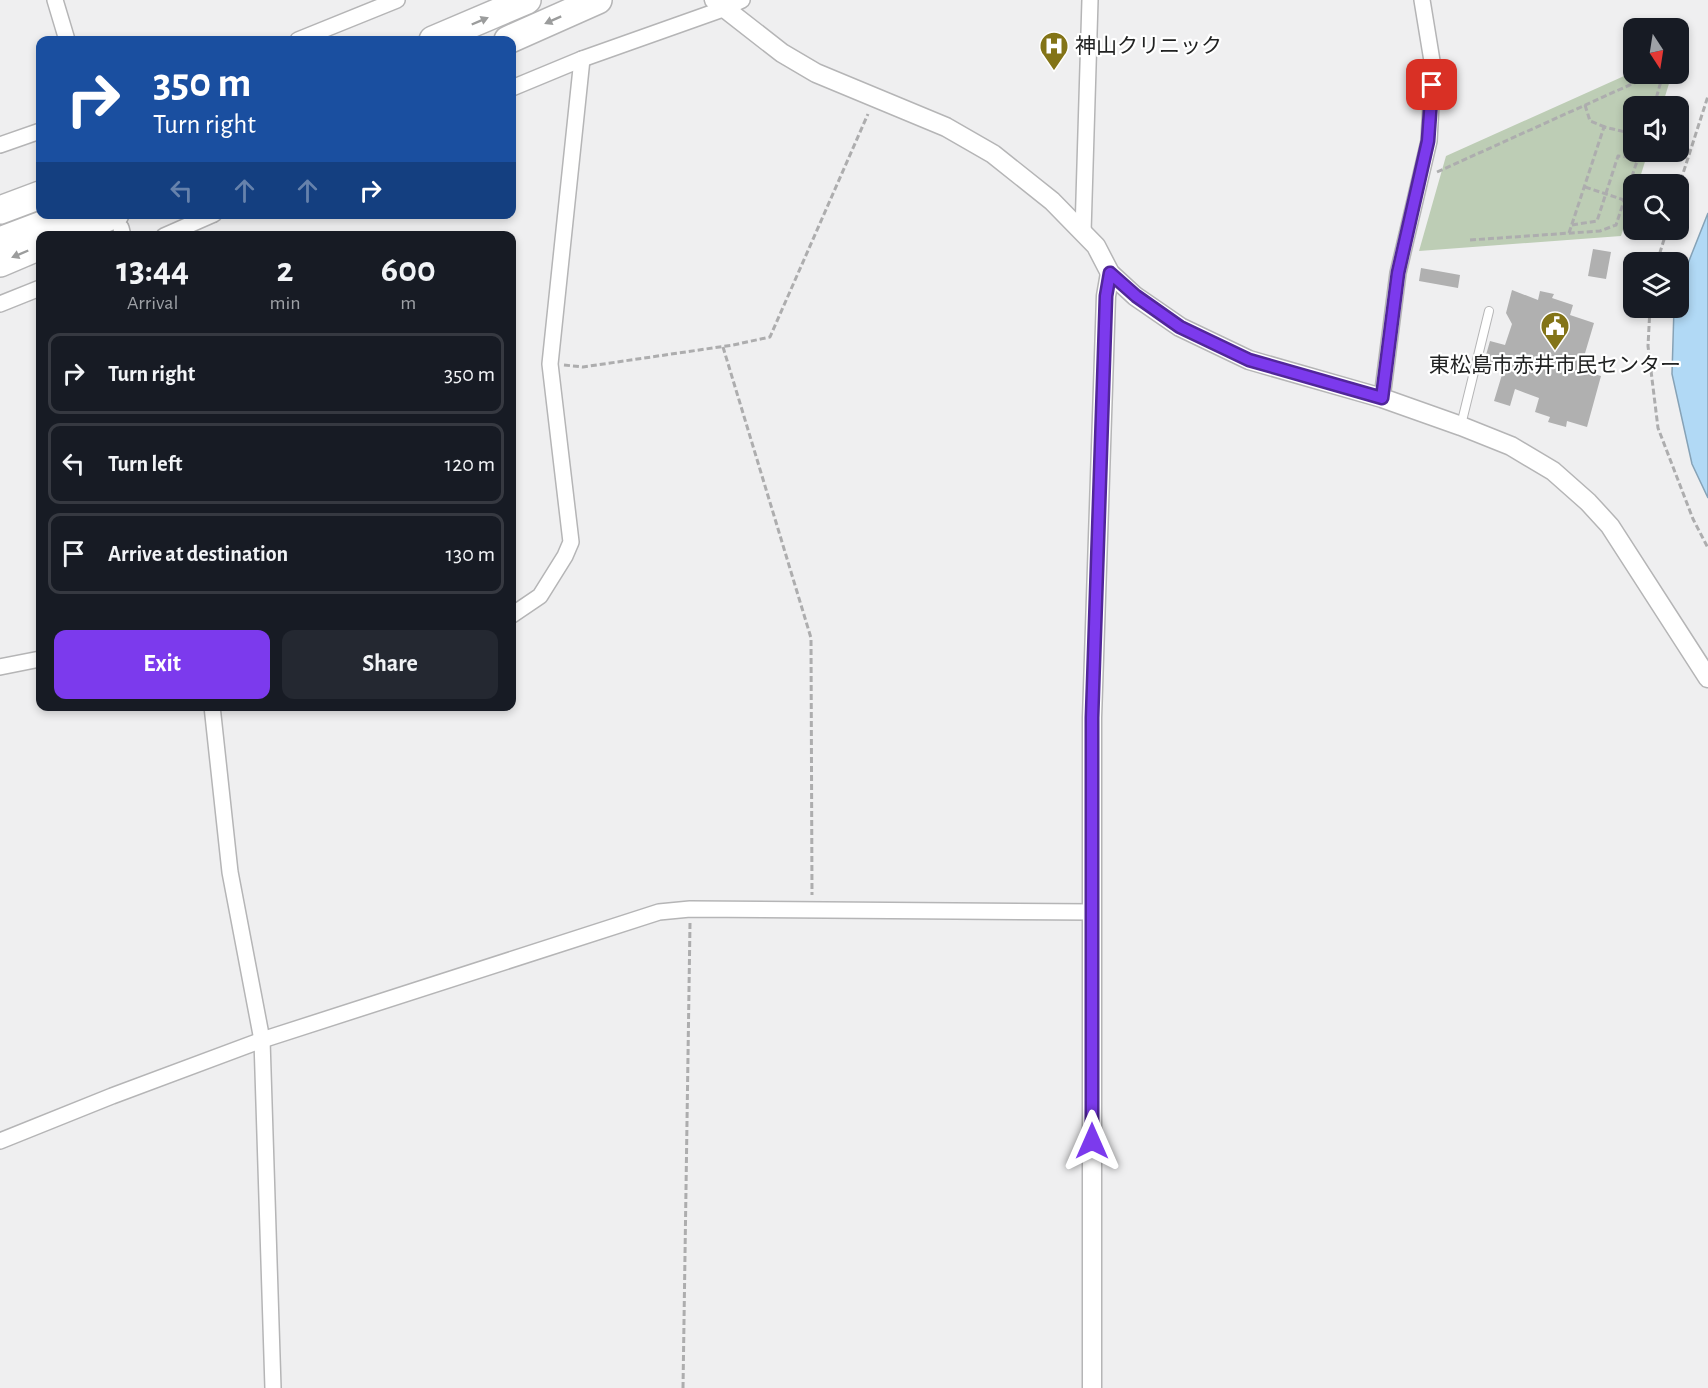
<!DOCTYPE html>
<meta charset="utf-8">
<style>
:root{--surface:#171b24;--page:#242831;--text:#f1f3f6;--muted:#9ea1a6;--line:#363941;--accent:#7c3aed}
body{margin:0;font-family:"Alegreya Sans","Noto Sans JP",sans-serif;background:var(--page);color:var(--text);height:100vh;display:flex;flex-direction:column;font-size:22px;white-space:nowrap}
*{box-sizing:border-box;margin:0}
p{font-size:20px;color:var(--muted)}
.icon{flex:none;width:33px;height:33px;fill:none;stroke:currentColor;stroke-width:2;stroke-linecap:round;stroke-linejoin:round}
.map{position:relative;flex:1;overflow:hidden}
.sheet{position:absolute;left:36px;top:231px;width:480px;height:480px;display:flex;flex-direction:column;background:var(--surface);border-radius:12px;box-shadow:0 3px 9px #0003}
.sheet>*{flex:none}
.banner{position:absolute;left:36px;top:36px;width:480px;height:183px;border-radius:12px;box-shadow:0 3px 9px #0003;background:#1a4fa0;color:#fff;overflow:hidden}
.needle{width:39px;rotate:168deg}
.buttons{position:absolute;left:1623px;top:18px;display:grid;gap:12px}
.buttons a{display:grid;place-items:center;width:66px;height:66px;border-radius:12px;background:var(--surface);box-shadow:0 3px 9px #0003;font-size:30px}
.pin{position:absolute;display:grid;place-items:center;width:51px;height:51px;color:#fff;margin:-26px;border-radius:12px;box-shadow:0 3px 9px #0006}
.me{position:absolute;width:66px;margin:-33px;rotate:0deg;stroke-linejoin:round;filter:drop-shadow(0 0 4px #0008)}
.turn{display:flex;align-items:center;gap:21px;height:126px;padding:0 18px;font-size:27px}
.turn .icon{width:78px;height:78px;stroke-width:2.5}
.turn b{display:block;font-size:42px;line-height:51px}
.lanes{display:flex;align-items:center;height:57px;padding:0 18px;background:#0003;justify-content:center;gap:30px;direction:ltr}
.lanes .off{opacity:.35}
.eta{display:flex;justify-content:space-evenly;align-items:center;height:102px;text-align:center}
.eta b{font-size:36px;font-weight:700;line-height:42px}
.cta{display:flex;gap:12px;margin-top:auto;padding:12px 18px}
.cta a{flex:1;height:69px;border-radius:12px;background:var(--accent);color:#fff;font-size:24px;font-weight:700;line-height:69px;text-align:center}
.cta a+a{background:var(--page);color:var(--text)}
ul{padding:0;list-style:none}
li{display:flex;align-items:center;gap:18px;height:81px;margin:0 12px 9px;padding:0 6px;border:3px solid var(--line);border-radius:12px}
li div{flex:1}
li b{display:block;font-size:22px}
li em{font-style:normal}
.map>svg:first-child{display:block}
</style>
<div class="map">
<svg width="1708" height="1388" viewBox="0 0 1708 1388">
<rect width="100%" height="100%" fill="#efeff0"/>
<path fill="#bdcdb5" d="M 1633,72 L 1672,74 L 1662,106 L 1634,106 L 1634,152 L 1648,152 L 1638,184 L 1634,184 L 1633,197 L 1621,236 L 1419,251 L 1446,156 Z"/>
<path fill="#b1d9f5" stroke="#86a2b6" stroke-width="1.5" d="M 1708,213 L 1708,498 L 1692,464 L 1672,374 L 1674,308 L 1678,308 L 1679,286 Z"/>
<g fill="#b0b0b0">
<path d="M 1593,249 L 1611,252 L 1606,279 L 1588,276 Z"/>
<path d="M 1421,268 L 1460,275 L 1458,288 L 1419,281 Z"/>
<path d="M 1512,290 L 1538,300 L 1540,291 L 1554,294 L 1552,298 L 1573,305 L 1570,315 L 1594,323 L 1580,370 L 1601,376 L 1587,427 L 1567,421 L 1566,427 L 1548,422 L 1550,417 L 1535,412 L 1539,398 L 1515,389 L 1510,406 L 1494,401 L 1504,368 L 1484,362 L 1490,341 L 1505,345 L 1512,324 L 1506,313 Z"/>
</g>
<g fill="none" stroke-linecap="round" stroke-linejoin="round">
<g stroke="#b5b5b6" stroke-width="10">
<path id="service" d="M 1461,425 L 1489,311"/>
</g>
<g stroke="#b5b5b6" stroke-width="18">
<g id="minor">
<path d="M 55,0 L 67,40"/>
<path d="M 298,40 L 397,0"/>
<path d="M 512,88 L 582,59 L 723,9 L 742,0"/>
<path d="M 0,145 L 40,131"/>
<path d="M 121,228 L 123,236"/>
<path d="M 1083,232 L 1090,0"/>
<path d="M 164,236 L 214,214"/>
<path d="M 0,304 L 40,288"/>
<path d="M 1382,398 L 1398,273 L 1429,141 L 1433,67 L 1422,0"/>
<path d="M 512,615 L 540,596 L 565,556 L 571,542 L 550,364 L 582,59"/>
<path d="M 0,667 L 40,659"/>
<path d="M 212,706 L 230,872 L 262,1040 L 273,1388"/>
<path d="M 0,1141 L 112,1096 L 262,1040 L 659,912 L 690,909 L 1093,912"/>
</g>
</g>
<g stroke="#b5b5b6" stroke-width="21">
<g id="tertiary">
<path d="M 714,0 L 782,53 L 816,73 L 946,127 L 993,154 L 1052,201 L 1096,246 L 1110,273 L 1135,296 L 1180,327 L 1249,360 L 1382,398 L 1461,426 L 1511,446 L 1553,471 L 1588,502 L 1610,526 L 1708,678"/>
<path d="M 1092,1388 L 1092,718 L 1106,296 L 1110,273"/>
</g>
</g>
<g stroke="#b5b5b6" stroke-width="30">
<g id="motorway">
<path d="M 433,40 L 527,0"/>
<path d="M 508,40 L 598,0"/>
<path d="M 0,210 L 40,195"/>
<path d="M 66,236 L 115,214"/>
<path d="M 0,241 L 71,214"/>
<path d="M 0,263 L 40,246"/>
</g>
</g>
<g stroke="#adadae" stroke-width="3" stroke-dasharray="6 3" stroke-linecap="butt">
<path d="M 1585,105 L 1590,121 L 1605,127"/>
<path d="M 1654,106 L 1663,74"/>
<path d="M 1437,172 L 1654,74"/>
<path d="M 1585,187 L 1624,200"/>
<path d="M 1678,189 L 1708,96"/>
<path d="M 1572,225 L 1597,221 L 1618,156 L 1629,157 L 1634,137"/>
<path d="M 1569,233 L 1604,127 L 1634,134"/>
<path d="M 1470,240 L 1600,231 L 1616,225 L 1640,152"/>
<path d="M 1657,262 L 1667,230"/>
<path d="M 1650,308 L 1648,346 L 1658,428 L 1693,519 L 1708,548"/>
<path d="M 723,347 L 811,638 L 812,895"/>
<path d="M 564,365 L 583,367 L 733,345 L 770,337 L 868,114"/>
<path d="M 683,1388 L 690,923"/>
</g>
<use href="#service" stroke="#fff" stroke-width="8"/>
<use href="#minor" stroke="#fff" stroke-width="15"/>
<use href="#tertiary" stroke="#fff" stroke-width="18"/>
<use href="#motorway" stroke="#fff" stroke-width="27"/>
</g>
<defs><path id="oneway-solid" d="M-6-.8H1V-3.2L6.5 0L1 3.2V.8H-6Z" transform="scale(1.5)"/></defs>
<g fill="#9b9c9c">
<use href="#oneway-solid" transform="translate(553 20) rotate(156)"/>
<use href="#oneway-solid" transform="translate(480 21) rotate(-23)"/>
<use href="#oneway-solid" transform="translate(20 254) rotate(157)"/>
</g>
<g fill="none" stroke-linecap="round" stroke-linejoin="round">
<g stroke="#51269a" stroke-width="15">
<path id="route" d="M 1092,1141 L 1092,718 L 1106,296 L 1110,273 L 1136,296 L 1180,327 L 1249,360 L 1382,398 L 1398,273 L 1428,141 L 1432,85"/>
</g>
<use href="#route" stroke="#7c3aed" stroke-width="10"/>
</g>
<defs>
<g id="hospital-pin" transform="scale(1.5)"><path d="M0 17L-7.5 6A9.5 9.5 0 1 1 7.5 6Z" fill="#837417" stroke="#fff"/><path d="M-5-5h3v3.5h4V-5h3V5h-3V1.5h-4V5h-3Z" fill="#fff"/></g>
<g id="civic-pin" transform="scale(1.5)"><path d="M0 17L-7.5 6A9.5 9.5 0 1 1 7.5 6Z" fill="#837417" stroke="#fff"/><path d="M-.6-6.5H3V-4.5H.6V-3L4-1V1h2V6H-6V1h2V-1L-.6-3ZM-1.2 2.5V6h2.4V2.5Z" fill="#fff"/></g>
</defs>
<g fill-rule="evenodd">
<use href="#hospital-pin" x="1054" y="46"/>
<use href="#civic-pin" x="1555" y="326"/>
</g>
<g text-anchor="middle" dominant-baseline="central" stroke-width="4.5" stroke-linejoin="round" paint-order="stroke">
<g font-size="21" fill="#212222" stroke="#fff" text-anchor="start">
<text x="1075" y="46">神山クリニック</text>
<text x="1555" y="365" text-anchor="middle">東松島市赤井市民センター</text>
</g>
</g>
</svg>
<div class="buttons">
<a><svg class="needle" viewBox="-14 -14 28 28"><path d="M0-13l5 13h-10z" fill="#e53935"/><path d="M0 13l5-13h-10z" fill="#9ea1a6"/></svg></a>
<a><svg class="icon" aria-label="sound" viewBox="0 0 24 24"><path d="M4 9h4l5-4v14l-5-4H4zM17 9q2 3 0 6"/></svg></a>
<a><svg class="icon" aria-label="search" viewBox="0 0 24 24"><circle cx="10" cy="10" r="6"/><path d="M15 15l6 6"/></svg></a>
<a><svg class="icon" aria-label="layers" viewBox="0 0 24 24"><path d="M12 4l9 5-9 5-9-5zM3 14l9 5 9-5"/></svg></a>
</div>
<div class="pin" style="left:1432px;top:85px;background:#d93025"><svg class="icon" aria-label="arrive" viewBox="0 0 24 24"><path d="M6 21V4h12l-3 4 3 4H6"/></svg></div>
<svg class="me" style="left:1092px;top:1141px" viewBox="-20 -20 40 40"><path d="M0-17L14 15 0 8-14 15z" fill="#7c3aed" stroke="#fff" stroke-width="4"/></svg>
<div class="banner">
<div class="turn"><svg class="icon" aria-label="right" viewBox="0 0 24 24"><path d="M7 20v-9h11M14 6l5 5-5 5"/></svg><div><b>350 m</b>Turn right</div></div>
<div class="lanes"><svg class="icon off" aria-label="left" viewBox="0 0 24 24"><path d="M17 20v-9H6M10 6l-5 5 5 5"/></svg><svg class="icon off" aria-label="ahead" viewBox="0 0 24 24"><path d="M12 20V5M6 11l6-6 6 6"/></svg><svg class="icon off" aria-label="ahead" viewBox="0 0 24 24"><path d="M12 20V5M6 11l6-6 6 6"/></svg><svg class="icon" aria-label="right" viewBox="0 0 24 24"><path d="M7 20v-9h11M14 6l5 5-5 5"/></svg></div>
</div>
<section class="sheet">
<div class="eta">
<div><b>13:44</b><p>Arrival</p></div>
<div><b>2</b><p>min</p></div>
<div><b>600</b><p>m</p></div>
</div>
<ul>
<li><svg class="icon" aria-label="right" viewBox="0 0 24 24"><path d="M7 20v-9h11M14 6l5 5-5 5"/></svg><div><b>Turn right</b></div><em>350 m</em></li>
<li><svg class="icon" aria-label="left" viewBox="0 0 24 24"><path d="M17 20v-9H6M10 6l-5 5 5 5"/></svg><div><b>Turn left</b></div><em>120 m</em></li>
<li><svg class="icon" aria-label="arrive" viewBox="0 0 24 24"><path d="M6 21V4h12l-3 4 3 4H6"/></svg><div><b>Arrive at destination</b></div><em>130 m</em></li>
</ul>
<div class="cta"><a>Exit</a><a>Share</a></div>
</section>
</div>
